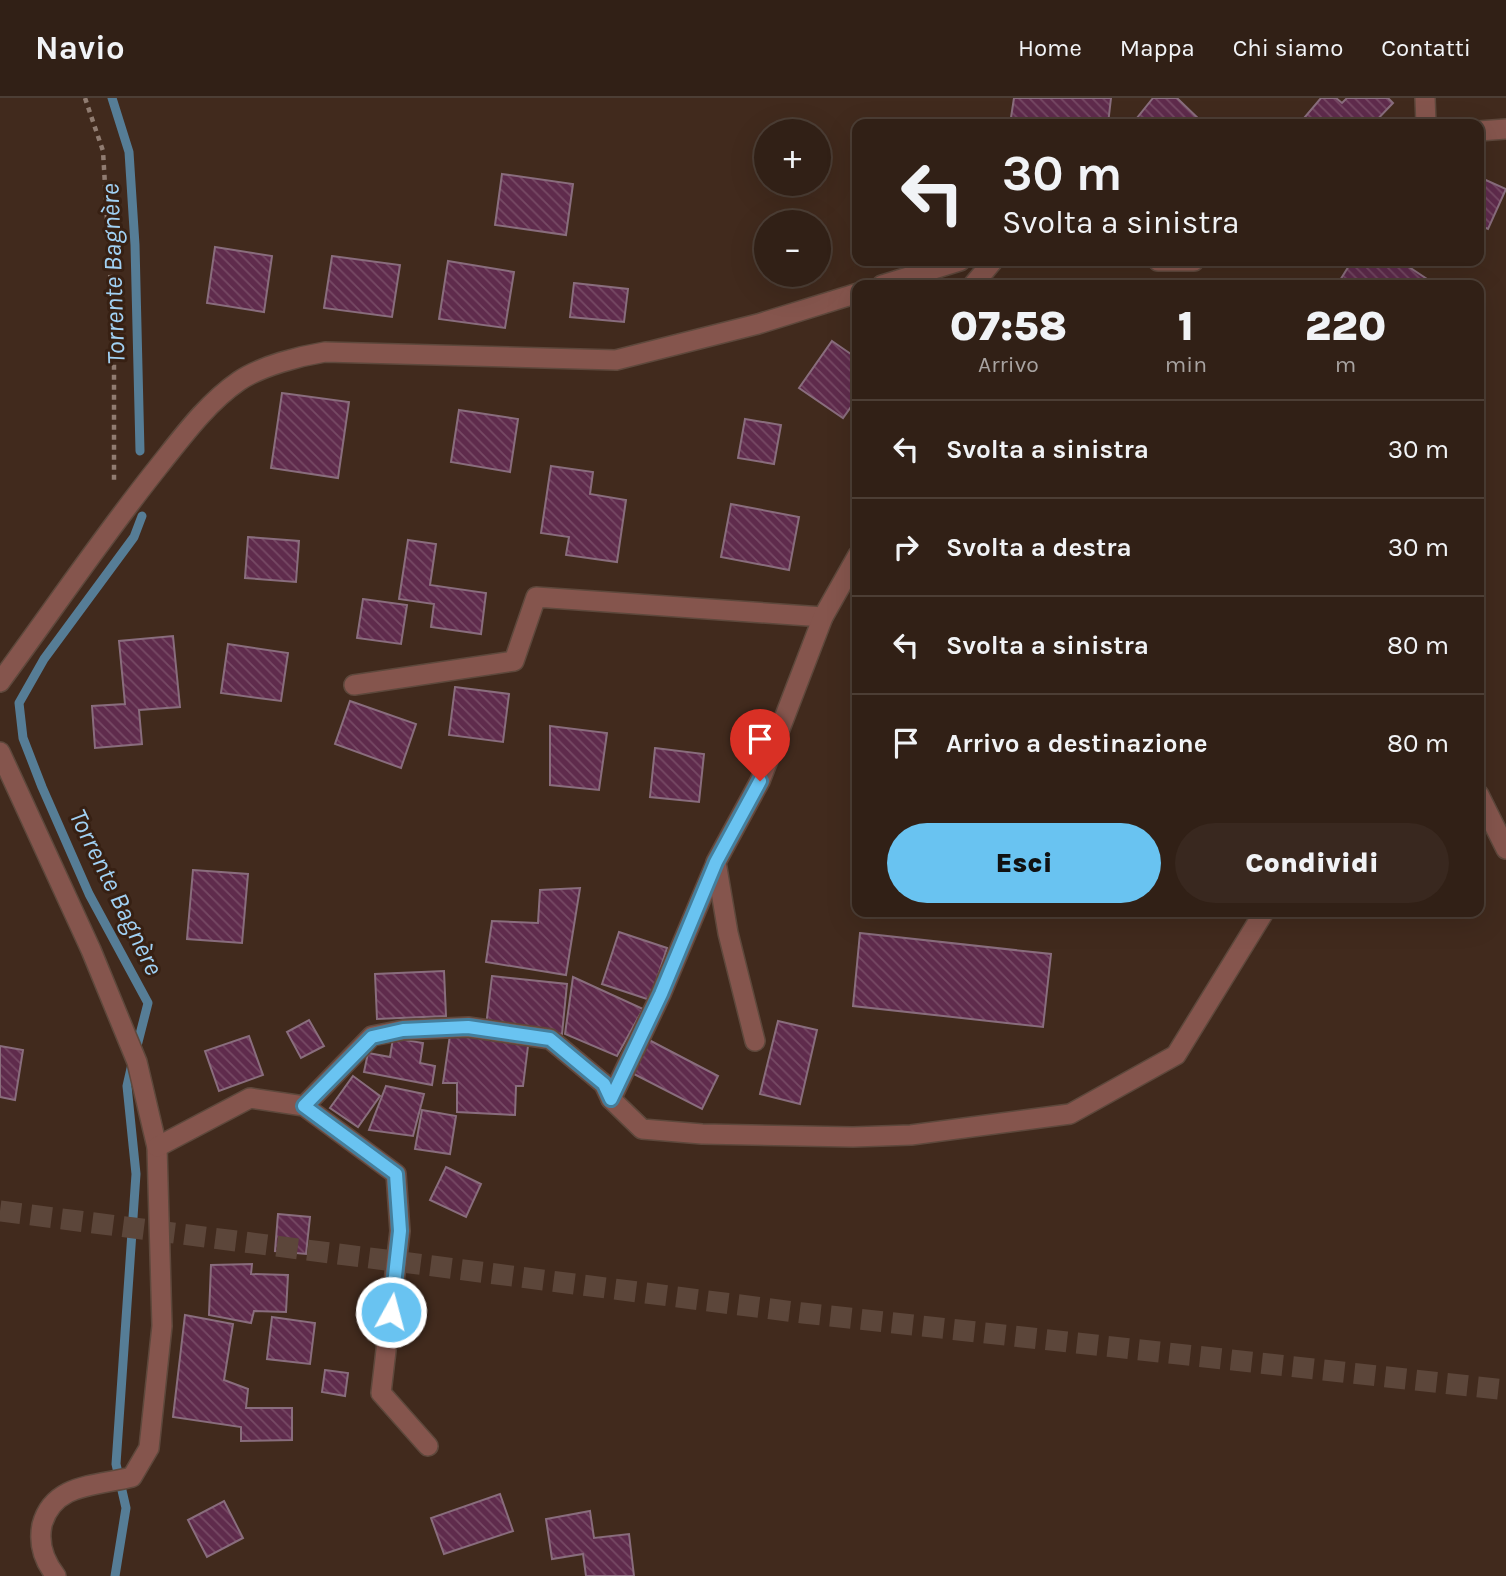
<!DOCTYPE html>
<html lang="it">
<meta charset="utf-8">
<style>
:root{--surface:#312016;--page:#39281f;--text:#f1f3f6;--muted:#a8a3a1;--line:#4c3e35;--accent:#69c3f1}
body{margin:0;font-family:Karla,sans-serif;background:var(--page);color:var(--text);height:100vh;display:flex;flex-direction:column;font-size:26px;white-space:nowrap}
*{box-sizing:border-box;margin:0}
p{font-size:23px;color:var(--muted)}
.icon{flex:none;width:38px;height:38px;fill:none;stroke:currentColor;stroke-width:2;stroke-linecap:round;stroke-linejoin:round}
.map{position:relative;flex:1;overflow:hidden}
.sheet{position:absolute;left:852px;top:182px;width:632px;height:637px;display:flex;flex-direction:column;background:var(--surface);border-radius:14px;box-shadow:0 7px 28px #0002,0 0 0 2px var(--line)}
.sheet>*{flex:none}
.banner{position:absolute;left:852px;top:21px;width:632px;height:147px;border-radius:14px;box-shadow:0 7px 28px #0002,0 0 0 2px var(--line);background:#312016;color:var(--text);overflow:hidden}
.controls{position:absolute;left:754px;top:21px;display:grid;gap:14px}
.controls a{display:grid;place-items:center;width:77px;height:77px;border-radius:50%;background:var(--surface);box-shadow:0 7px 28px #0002,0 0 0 2px var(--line);font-size:35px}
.pin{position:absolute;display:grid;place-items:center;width:60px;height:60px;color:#fff;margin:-72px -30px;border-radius:50% 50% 50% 0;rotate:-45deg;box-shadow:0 0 7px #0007}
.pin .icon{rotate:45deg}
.me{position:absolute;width:77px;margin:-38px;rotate:7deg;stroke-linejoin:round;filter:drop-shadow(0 0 5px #0008)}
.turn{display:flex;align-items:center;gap:24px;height:147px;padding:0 35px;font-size:32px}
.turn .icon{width:91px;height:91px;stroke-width:2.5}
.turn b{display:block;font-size:49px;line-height:60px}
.eta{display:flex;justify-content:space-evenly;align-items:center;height:119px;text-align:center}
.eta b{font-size:42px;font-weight:800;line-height:49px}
.button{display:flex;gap:14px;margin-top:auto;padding:14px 35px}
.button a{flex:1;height:80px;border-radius:42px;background:var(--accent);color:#111;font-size:28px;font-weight:800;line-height:80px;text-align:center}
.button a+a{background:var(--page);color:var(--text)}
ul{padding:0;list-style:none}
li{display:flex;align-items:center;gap:21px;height:98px;padding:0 35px;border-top:2px solid var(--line)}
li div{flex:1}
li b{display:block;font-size:26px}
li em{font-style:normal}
header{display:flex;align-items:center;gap:42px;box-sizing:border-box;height:98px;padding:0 35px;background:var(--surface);border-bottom:2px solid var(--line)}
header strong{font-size:33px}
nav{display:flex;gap:38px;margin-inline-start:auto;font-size:24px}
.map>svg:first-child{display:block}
</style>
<header>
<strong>Navio</strong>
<nav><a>Home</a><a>Mappa</a><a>Chi siamo</a><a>Contatti</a></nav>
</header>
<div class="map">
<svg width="1506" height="1478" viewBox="0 0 1506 1478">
<defs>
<pattern id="building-back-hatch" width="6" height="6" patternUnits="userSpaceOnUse" patternTransform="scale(1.75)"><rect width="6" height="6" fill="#5f2b4c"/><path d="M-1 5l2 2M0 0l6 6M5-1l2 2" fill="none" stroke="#774a65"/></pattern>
</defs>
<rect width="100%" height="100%" fill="#412a1d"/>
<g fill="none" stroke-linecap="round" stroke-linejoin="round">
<g stroke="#567d96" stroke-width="9">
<path d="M 112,0 L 129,54 L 135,147 L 140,353"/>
<path d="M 136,952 L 148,905 L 89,796 L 42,689 L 23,640 L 19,605 L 44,561 L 134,439 L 142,418"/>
<path d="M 115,1478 L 126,1410 L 116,1366 L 136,1076 L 127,988 L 132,966"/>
</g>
</g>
<g fill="url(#building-back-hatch)" stroke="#896d7d" stroke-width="2">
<path d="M 1014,0 L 1111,0 L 1108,26 L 1010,26 Z"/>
<path d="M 1153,0 L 1177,0 L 1204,26 L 1143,26 L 1137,20 Z"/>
<path d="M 1321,0 L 1336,0 L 1342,5 L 1347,0 L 1388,0 L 1393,5 L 1373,26 L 1352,26 L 1349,24 L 1347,26 L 1299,26 Z"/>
<path d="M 502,76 L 573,86 L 566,137 L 495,127 Z"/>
<path d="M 1479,79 L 1506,91 L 1488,131 L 1479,127 Z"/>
<path d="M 215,149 L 272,158 L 264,214 L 207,205 Z"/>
<path d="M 332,158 L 400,167 L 392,219 L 324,210 Z"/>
<path d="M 448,163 L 514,174 L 505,230 L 439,221 Z"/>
<path d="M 1352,163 L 1400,163 L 1436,187 L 1337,187 Z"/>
<path d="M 574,185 L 628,191 L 624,224 L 570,219 Z"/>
<path d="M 832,243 L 858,261 L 858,299 L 843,320 L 799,290 Z"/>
<path d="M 282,295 L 349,304 L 338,380 L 271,370 Z"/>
<path d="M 459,312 L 518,321 L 510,374 L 451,364 Z"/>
<path d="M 745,321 L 781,327 L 774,366 L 738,360 Z"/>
<path d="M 551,368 L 593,374 L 590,396 L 626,402 L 617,464 L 566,457 L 569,439 L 541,435 Z"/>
<path d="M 731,406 L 799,419 L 789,472 L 721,459 Z"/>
<path d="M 248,439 L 299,443 L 296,484 L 245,480 Z"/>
<path d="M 408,442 L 436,446 L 430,487 L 486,495 L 481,536 L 431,529 L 434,506 L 399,501 Z"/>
<path d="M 363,501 L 407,507 L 401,546 L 357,540 Z"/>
<path d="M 173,538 L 180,609 L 139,612 L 142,646 L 95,650 L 92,608 L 125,606 L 119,543 Z"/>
<path d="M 228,546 L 288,555 L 281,603 L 221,595 Z"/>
<path d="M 455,589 L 509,596 L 503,644 L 449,637 Z"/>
<path d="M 350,603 L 416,626 L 401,670 L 335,646 Z"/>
<path d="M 550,628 L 607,635 L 599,692 L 550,687 Z"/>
<path d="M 655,650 L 704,656 L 699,704 L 650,699 Z"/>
<path d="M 193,772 L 248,776 L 242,845 L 187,841 Z"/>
<path d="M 580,790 L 566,877 L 486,864 L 492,823 L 538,825 L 540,792 Z"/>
<path d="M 619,834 L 667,850 L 650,902 L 602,886 Z"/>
<path d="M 860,835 L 1051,856 L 1043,929 L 853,908 Z"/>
<path d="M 444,873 L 446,918 L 377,921 L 375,876 Z"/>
<path d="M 492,878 L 567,886 L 562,936 L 486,928 Z"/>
<path d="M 573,879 L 643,911 L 617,958 L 565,936 Z"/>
<path d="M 309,922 L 324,948 L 301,960 L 287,934 Z"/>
<path d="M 778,923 L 817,932 L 800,1006 L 760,996 Z"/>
<path d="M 450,937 L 529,940 L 523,988 L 516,988 L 515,1017 L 457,1014 L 457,985 L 443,985 Z"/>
<path d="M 249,938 L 263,977 L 219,993 L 205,953 Z"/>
<path d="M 393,940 L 423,945 L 420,965 L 435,968 L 432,987 L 364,974 L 368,955 L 390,959 Z"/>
<path d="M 649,942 L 718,978 L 702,1011 L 632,975 Z"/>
<path d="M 0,948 L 23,952 L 15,1002 L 0,999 Z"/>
<path d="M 353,978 L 380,998 L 358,1029 L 330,1010 Z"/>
<path d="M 386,988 L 424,996 L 413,1038 L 369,1032 Z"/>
<path d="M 422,1012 L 456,1018 L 450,1056 L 415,1051 Z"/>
<path d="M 446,1069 L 481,1086 L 466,1119 L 430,1102 Z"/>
<path d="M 278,1116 L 310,1119 L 306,1156 L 275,1153 Z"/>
<path d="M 252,1166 L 251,1176 L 288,1177 L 286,1214 L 254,1213 L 251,1225 L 209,1217 L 211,1167 Z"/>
<path d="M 185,1217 L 233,1226 L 224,1282 L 248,1291 L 246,1310 L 292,1310 L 292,1342 L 241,1343 L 241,1329 L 173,1319 Z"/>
<path d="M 272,1219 L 315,1225 L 310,1266 L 267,1261 Z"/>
<path d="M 325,1272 L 348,1275 L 345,1298 L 322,1294 Z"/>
<path d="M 500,1396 L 513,1433 L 444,1456 L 431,1420 Z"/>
<path d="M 224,1403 L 243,1440 L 207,1459 L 188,1422 Z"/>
<path d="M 590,1413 L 594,1440 L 629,1436 L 634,1478 L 586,1478 L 583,1456 L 552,1461 L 546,1421 Z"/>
</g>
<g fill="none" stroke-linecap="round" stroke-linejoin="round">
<path stroke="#5c463a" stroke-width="21" stroke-dasharray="21 10" stroke-linecap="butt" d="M 0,1113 L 803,1215 L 1506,1292"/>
<g stroke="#5e483c" stroke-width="22">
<g id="minor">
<path d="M 1425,0 L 1426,26"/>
<path d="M 1479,33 L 1506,31"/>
<path d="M 1158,163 L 1194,163"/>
<path d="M 882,187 L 960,163"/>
<path d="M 973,187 L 993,163"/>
<path d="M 0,584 C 53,512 103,438 159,368 C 183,338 207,305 239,283 C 261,268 300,258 325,254 L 616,262 L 758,226 L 858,195"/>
<path d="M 354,587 L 514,563 L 536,499 L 823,519"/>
<path d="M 0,654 L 91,852 L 137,964 L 157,1049 L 162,1228 L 149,1350 L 132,1379 C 96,1388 53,1385 42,1427 C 38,1447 44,1463 56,1478"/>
<path d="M 1479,697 L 1506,751"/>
<path d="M 755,943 L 728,835 L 716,764 L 760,683 L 823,519 L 858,457"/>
<path d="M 611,1001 L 661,896 L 716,765"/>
<path d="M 304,1008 L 372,938 L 403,932 L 468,929 L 550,941 L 604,986 L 611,1001 L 642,1031 L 702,1036 L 853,1039 L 911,1037 L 1070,1016 L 1176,957 L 1264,814"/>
<path d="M 157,1049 L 250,1000 L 304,1008 L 396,1076 L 400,1133 L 381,1295 L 428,1348"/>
</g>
</g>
<path stroke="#907c71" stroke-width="4.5" stroke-dasharray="5 5" stroke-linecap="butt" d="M 85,0 L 103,53 L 114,241 L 114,384"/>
<use href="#minor" stroke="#85554d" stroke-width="19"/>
</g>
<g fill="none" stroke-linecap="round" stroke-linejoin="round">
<g stroke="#447f9d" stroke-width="18">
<path id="route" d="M 391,1214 L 400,1133 L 396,1076 L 304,1008 L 372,939 L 403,932 L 468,929 L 550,941 L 604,986 L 611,1001 L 661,896 L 716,764 L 760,683"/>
</g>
<use href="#route" stroke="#69c3f1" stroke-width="12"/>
</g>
<g text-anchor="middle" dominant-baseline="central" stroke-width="6" stroke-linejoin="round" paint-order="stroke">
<g font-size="26" font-style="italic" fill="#a1d1f4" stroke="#372013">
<text transform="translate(113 176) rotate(-92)">Torrente Bagnère</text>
<text transform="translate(116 794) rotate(64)">Torrente Bagnère</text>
</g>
</g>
</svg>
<div class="controls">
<a>+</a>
<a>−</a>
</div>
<div class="pin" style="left:760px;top:683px;background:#d93025"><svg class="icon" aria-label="arrive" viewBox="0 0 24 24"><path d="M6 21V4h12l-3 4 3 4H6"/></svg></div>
<svg class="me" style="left:391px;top:1214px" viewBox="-20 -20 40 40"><circle r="17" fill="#69c3f1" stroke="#fff" stroke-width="3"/><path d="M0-11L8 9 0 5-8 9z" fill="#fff"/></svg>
<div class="banner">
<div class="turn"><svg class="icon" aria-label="left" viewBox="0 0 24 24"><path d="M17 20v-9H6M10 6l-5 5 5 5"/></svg><div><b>30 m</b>Svolta a sinistra</div></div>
</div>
<section class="sheet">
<div class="eta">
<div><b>07:58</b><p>Arrivo</p></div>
<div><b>1</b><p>min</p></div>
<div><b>220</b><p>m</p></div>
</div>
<ul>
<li><svg class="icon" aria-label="left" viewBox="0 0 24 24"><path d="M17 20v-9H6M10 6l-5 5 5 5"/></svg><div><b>Svolta a sinistra</b></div><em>30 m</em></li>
<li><svg class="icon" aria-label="right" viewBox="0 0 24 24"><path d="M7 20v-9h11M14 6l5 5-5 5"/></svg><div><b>Svolta a destra</b></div><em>30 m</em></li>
<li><svg class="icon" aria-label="left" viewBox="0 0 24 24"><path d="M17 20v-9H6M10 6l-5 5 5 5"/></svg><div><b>Svolta a sinistra</b></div><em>80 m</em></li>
<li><svg class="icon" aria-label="arrive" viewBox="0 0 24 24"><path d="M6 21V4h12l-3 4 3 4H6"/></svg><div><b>Arrivo a destinazione</b></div><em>80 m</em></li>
</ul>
<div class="button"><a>Esci</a><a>Condividi</a></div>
</section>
</div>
